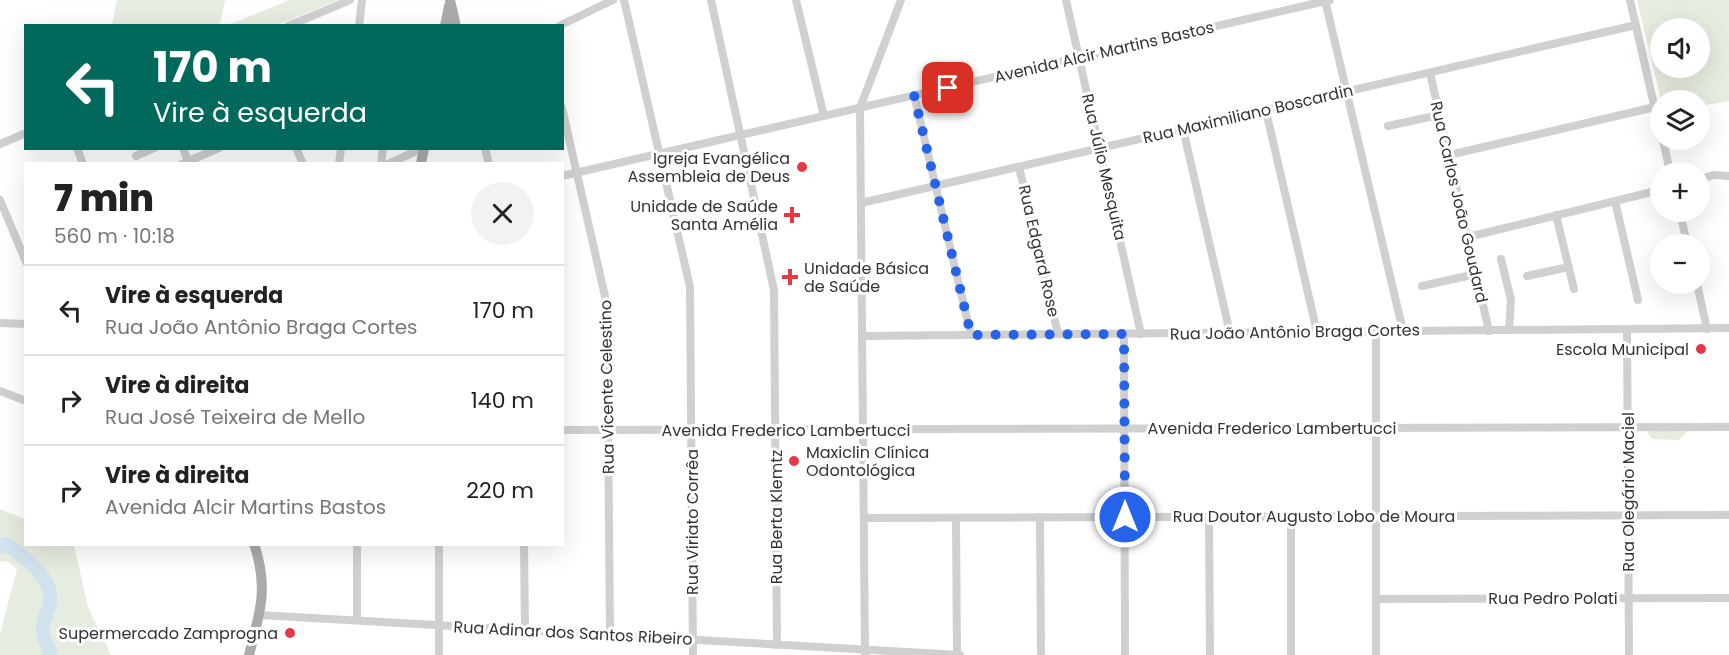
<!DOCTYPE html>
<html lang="pt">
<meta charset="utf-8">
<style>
:root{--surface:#fff;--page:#f2f2f2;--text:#222;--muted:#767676;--line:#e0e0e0}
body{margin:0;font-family:Poppins,sans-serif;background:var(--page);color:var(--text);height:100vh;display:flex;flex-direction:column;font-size:22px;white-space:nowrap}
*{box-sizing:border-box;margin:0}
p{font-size:20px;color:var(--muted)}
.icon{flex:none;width:33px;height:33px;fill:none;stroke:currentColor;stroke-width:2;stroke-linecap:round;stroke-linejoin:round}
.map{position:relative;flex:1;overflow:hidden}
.details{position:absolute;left:24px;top:162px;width:540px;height:384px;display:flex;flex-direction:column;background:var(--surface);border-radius:0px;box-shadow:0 6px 24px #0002}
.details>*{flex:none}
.banner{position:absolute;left:24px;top:24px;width:540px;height:126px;border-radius:0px;box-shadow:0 6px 24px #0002;background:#00695c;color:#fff;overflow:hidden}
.tools{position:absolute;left:1650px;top:18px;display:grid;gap:12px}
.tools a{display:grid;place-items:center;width:60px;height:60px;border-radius:50%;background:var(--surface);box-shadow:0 6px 24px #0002;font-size:30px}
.pin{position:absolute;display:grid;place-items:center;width:51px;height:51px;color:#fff;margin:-26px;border-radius:12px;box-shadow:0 3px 9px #0006}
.me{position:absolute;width:66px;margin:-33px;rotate:0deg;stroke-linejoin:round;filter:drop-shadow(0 0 4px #0008)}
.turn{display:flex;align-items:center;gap:21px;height:126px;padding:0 30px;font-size:27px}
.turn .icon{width:78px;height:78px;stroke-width:2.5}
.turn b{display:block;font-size:42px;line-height:51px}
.round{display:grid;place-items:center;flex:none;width:63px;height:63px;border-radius:32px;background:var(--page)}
.head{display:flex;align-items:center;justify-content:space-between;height:102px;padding:0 30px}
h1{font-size:36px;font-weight:800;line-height:45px}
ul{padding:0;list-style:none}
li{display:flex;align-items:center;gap:18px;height:90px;padding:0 30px;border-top:2px solid var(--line)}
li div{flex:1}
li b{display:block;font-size:22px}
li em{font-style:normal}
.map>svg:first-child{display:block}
</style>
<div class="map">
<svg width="1729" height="655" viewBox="0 0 1729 655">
<rect width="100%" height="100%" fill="#fff"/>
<g fill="#e6ecdf" fill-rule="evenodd">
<path d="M 117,0 L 225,0 L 220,25 L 112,25 Z"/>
<path d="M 290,0 L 338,0 L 277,25 L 228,25 Z"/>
<path d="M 1637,0 L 1729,0 L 1729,101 L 1700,106 L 1700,100 L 1661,100 ZM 1700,28 L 1700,68 L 1660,68 L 1660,28 Z"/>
<path d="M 1645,429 L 1689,429 L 1679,440 L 1652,439 Z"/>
<path d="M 0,509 L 25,519 L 26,544 L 74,545 L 88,607 L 111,655 L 0,655 L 0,634 L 17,569 L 9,562 L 0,561 Z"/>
</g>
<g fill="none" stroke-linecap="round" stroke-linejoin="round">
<path stroke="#cfe2ee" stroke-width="14" d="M 0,546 L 7,544 C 25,559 57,579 49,606 C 47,615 41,623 43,633 C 44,640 49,647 50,655"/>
<g stroke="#d0d0d0" stroke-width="8">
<path d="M 624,0 L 690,287 L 693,655"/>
<path d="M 711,0 L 774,290 L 777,645"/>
<path d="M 796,0 L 824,116"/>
<path d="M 1066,0 L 1141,334"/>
<path d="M 1325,0 L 1403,331"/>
<path d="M 1630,0 L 1660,131"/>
<path d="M 288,26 L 350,0"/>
<path d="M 359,26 L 362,0"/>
<path d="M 559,26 L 613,0"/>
<path d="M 1430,73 L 1489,331"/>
<path d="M 914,95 L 971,335"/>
<path d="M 562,108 L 607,305 L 610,635"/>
<path d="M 1266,111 L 1317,332"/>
<path d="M 1388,126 L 1439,115"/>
<path d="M 1183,129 L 1230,333"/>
<path d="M 1663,140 L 1670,172"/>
<path d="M 0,144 L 26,133"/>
<path d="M 77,148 L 83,164"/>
<path d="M 183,148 L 188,161"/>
<path d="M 485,148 L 489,164"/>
<path d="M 297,150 L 303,164"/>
<path d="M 1449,155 L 1655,107"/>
<path d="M 136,156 L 154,148"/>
<path d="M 182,164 L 219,148"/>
<path d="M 339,164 L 341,148"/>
<path d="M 381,164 L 383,148"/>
<path d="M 388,164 L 423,148"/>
<path d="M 1019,167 L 1058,334"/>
<path d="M 562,176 L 1330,0"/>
<path d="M 1700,179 L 1714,175 L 1729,176"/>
<path d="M 0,200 L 26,262"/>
<path d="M 1615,201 L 1638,300"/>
<path d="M 861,203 L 1636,25"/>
<path d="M 1680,212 L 1687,244"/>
<path d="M 1556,215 L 1574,289"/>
<path d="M 1468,237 L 1660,190"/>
<path d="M 1501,259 L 1511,300 L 1509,330"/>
<path d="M 1527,276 L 1569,267"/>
<path d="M 1697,284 L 1707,329"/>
<path d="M 1422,286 L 1476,274"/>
<path d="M 0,323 L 26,324"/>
<path d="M 1627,329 L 1629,655"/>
<path d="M 1376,332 L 1376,655"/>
<path d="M 1124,334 L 1125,655"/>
<path d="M 862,336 L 1729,328"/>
<path d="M 0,391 L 26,401"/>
<path d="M 562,430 L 1729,427"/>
<path d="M 1291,516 L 1291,655"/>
<path d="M 1040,517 L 1041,655"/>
<path d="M 1209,517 L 1210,655"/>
<path d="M 864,518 L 1729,515"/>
<path d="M 956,518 L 957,655"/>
<path d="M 357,544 L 357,620"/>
<path d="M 439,544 L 439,655"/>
<path d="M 524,544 L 525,630"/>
<path d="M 1376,599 L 1729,598"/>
<path d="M 259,615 L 960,655"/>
<path d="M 865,655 L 860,108 L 901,0"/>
</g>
<g stroke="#ababab" stroke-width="10">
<path d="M 450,0 L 456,26"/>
<path d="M 445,26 L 449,6"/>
<path d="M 421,164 L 424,148"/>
<path d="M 249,655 C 260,612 269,588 254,544"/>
</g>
</g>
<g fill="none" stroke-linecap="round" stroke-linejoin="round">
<path stroke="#2563eb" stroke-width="10" stroke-dasharray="0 18" d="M 948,88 L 914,95 L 971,335 L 1124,334 L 1125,517"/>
</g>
<g fill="#e63946" stroke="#fff" stroke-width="2">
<circle cx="802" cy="167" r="6"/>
<path d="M789 206h6v6h6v6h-6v6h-6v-6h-6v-6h6z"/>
<path d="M787 268h6v6h6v6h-6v6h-6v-6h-6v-6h6z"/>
<circle cx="1701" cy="349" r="6"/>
<circle cx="794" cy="461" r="6"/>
<circle cx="290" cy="633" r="6"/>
</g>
<g text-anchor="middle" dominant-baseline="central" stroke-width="6" stroke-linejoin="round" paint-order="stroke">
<g font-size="16" fill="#333" stroke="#fff">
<text transform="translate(1104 52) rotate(-13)">Avenida Alcir Martins Bastos</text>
<text transform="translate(1248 114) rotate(-13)">Rua Maximiliano Boscardin</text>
<text transform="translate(1104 167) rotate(77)">Rua Júlio Mesquita</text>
<text transform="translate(1459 202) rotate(77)">Rua Carlos João Goudard</text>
<text transform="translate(1039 251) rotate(77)">Rua Edgard Rose</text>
<text transform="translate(1295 332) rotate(-1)">Rua João Antônio Braga Cortes</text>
<text transform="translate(607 387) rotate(-91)">Rua Vicente Celestino</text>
<text x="1272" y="428">Avenida Frederico Lambertucci</text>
<text x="786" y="430">Avenida Frederico Lambertucci</text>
<text transform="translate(1628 492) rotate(-90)">Rua Olegário Maciel</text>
<text x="1314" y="516">Rua Doutor Augusto Lobo de Moura</text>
<text transform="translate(776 517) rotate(-90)">Rua Berta Klemtz</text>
<text transform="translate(692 522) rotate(-90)">Rua Viriato Corrêa</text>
<text x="1553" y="598">Rua Pedro Polati</text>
<text transform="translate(573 633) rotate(3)">Rua Adinar dos Santos Ribeiro</text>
</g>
<g font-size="16" fill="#333" stroke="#fff" text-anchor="end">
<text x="790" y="158">Igreja Evangélica<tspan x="790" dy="18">Assembleia de Deus</tspan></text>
<text x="778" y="206">Unidade de Saúde<tspan x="778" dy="18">Santa Amélia</tspan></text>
<text x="804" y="268" text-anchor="start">Unidade Básica<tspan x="804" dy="18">de Saúde</tspan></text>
<text x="1689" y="349">Escola Municipal</text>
<text x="806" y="452" text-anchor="start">Maxiclin Clínica<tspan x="806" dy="18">Odontológica</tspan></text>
<text x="278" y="633">Supermercado Zamprogna</text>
</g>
</g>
</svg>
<div class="tools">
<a><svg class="icon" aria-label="sound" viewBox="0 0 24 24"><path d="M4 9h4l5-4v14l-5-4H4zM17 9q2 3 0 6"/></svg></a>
<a><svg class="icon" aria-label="layers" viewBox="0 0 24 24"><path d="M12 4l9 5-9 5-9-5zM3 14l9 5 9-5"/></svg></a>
<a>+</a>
<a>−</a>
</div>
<div class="pin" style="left:948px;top:88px;background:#d93025"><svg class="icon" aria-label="arrive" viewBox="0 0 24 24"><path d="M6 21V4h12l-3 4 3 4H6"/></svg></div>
<svg class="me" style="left:1125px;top:517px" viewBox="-20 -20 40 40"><circle r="17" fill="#2563eb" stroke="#fff" stroke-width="3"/><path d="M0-11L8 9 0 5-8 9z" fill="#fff"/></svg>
<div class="banner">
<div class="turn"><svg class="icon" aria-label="left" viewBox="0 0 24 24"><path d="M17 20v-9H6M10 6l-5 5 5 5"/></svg><div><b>170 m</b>Vire à esquerda</div></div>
</div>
<section class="details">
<div class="head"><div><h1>7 min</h1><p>560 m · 10:18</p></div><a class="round"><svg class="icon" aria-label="close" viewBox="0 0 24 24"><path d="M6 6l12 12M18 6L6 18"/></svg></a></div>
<ul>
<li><svg class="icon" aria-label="left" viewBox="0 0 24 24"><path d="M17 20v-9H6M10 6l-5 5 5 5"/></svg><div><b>Vire à esquerda</b><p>Rua João Antônio Braga Cortes</p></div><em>170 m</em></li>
<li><svg class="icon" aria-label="right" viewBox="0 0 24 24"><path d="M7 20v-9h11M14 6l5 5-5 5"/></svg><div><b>Vire à direita</b><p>Rua José Teixeira de Mello</p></div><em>140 m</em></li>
<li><svg class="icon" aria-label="right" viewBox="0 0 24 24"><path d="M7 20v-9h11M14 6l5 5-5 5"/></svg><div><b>Vire à direita</b><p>Avenida Alcir Martins Bastos</p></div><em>220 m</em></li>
</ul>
</section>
</div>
